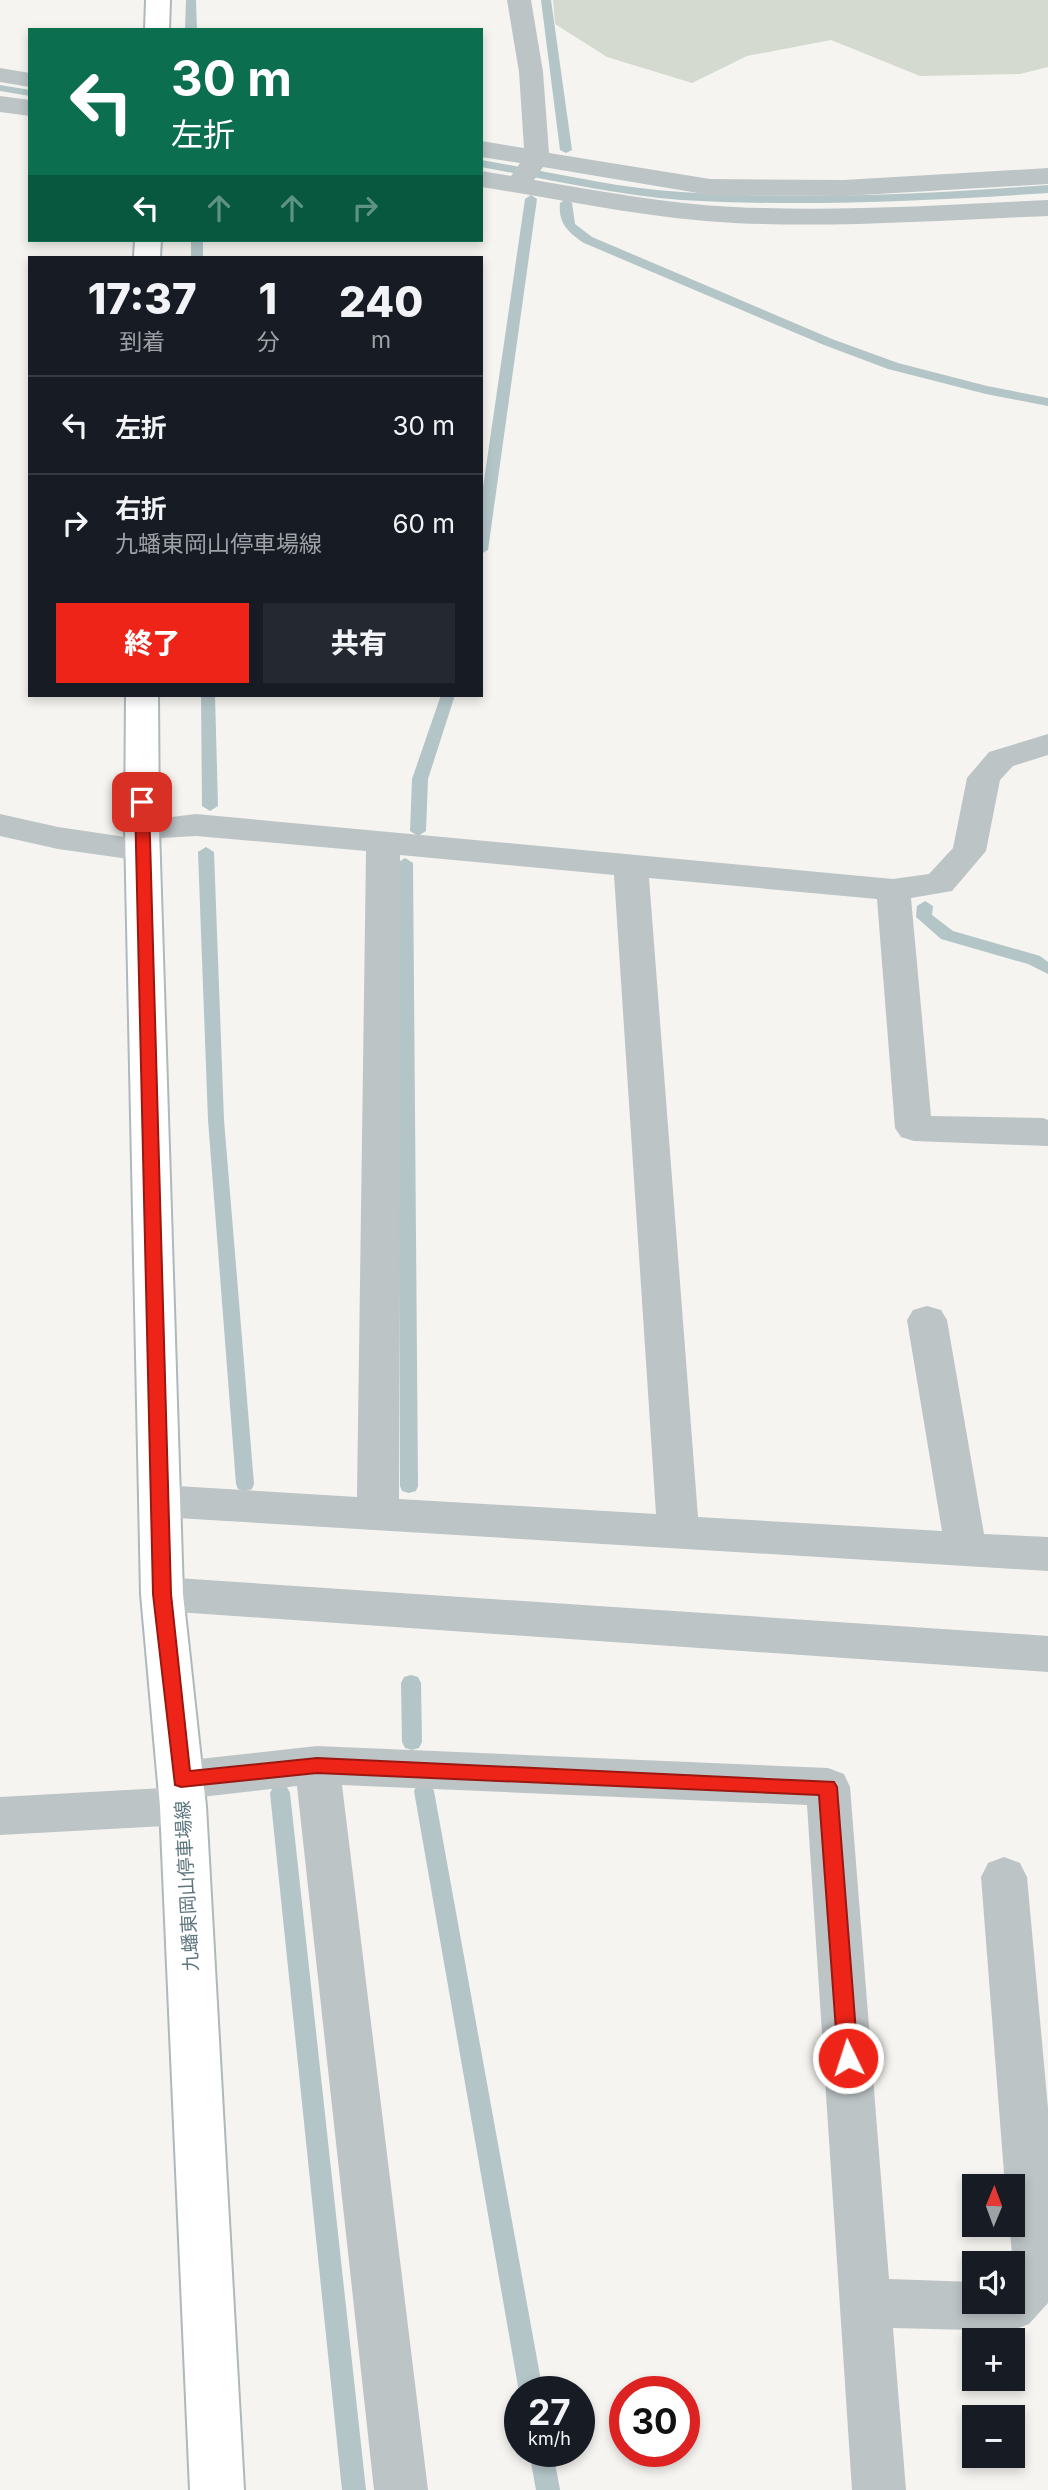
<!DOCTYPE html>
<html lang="ja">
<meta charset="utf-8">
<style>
:root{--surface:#171b24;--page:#242831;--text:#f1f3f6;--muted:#9ea1a6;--line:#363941;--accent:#ee2418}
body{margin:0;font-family:Inter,"Noto Sans JP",sans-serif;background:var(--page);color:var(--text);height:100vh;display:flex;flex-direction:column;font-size:26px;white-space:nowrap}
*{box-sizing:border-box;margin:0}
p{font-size:23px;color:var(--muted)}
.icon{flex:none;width:38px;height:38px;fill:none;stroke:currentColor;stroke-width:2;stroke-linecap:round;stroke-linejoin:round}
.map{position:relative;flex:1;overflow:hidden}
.details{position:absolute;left:28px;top:256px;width:455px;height:441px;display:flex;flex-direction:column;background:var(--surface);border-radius:0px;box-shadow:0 4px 10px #0003}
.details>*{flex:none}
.hud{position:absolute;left:28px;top:28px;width:455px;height:214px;border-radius:0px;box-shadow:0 4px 10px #0003;background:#0b6e4f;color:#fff;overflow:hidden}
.needle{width:46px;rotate:1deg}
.fabs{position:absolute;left:962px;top:2174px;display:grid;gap:14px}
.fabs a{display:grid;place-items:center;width:63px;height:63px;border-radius:0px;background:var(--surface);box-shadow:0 4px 10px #0003;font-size:35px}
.speed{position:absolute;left:504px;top:2376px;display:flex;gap:14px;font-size:35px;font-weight:700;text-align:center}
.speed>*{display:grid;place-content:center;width:91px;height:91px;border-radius:50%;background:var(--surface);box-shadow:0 4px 10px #0003;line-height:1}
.speed small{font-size:18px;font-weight:400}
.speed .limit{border:10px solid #d22;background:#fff;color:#111}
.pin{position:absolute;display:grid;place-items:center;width:60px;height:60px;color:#fff;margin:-30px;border-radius:14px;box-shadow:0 4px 10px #0006}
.me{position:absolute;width:77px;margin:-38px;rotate:356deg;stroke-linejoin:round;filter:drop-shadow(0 0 5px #0008)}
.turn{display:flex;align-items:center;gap:24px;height:147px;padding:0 28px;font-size:32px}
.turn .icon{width:91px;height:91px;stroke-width:2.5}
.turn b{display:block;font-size:49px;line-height:60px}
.lanes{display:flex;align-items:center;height:66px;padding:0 28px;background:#0003;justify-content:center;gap:35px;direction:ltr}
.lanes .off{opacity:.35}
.eta{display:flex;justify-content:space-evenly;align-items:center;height:119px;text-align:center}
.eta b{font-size:42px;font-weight:800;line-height:49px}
.action{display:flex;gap:14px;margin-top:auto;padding:14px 28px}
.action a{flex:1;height:80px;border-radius:0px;background:var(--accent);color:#fff;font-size:28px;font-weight:800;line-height:80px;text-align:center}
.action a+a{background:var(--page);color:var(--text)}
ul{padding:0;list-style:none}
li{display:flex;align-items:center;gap:21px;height:98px;padding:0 28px;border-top:2px solid var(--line)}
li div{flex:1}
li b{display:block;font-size:26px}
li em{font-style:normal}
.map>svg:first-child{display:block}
</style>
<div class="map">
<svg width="1048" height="2490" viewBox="0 0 1048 2490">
<rect width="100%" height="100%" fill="#f5f4f1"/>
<path fill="#d5dad0" d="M 553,0 L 1048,0 L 1048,67 L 1020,74 L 920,76 L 831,40 L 747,56 L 692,83 L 607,57 L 555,24 Z"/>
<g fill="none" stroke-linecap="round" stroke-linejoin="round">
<g fill="#b3c5c7" fill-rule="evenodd">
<path d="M 186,0 L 196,0 L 197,30 L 185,30 Z"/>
<path d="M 541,0 L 551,0 L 572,150 L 566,153 L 560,150 Z"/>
<path d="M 0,85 L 30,90 L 30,96 L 0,91 Z"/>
<path d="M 481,160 C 547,171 614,188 681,192 C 804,200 925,194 1048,185 L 1048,193 C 925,201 804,207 681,200 C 614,195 547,179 481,167 Z"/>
<path d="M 531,195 L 537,199 L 488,550 L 481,554 L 481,501 L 525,199 Z"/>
<path d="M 566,199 L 572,203 L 575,224 L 592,237 L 832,339 L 898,363 L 987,386 L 1048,398 L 1048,406 L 986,394 L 888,369 L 824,345 L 584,243 C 568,232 558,223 560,203 Z"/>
<rect x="191" y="240" width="12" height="17"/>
<path d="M 201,695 L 215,695 L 218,806 L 210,811 L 202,806 Z"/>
<path d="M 441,695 L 455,695 L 428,779 L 426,831 L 418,836 L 410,831 L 412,779 Z"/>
<path d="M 206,847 L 214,852 L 224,1120 L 254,1484 L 252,1489 L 245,1491 L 238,1489 L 236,1484 L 208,1120 L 198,852 Z"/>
<path d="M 405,858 L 413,863 L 418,1486 L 416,1491 L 409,1493 L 402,1491 L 400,1486 L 397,863 Z"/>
<path d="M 925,901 L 933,906 L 932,915 L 953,931 L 1040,956 L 1048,962 L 1048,974 L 1028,964 L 941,939 L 916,917 L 917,906 Z"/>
<path d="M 411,1675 L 418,1677 L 421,1683 L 422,1742 L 419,1748 L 412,1750 L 405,1748 L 402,1742 L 401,1683 L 404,1677 Z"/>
<path d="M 424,1782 L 431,1785 L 434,1791 L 543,2392 L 519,2392 L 414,1791 L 417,1785 Z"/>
<path d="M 280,1784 L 287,1787 L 290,1793 L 366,2490 L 342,2490 L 270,1793 L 273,1787 Z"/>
<path d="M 529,2452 L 553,2452 L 560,2490 L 536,2490 Z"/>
</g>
<g stroke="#afb8bb" stroke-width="4">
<g id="secondary">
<path d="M 146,0 L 170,0 L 169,30 L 145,30 Z"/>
<path d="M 135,240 L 161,240 L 160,257 L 134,257 Z"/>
<path d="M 126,695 L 158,695 L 159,829 L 183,1594 L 206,1806 L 244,2490 L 190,2490 L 160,1806 L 141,1594 L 125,829 Z"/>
</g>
</g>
<g fill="#bdc4c6" fill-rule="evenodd">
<path d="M 507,0 L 531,0 L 543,72 L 549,153 L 710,179 L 844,180 L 1048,168 L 1048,184 L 844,196 L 710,195 L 543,167 L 534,180 C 600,191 667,204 734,207 C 839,212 944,205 1048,200 L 1048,216 C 944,220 839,228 734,223 C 649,219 565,200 481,187 L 481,171 L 511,176 L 520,163 L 481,157 L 481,141 L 524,148 L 519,72 Z"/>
<path d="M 0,68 L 30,73 L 30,87 L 0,82 Z"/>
<path d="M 0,96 L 30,100 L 30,116 L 0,112 Z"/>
<path d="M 1048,734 L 1048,755 L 1013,766 L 1000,780 L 986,851 L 952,891 L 911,898 L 931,1116 L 1043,1118 L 1048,1120 L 1048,1146 L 914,1141 L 901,1137 L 895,1128 L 877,899 L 649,878 L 698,1517 L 942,1531 L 907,1320 L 913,1310 L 927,1306 L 941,1310 L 947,1320 L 984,1534 L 1048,1537 L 1048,1571 L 160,1517 L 145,1512 L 139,1501 L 145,1490 L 160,1485 L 357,1497 L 366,851 L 196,836 L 144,839 L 155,842 L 160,850 L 155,858 L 143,861 L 58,849 L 0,836 L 0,814 L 58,827 L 139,839 L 130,836 L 125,829 L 130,822 L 196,814 L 893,879 L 929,874 L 953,848 L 967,778 L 989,752 ZM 400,855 L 614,875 L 656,1514 L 399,1499 Z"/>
<path d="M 317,1746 L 828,1768 L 844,1774 L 850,1787 L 889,2279 L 975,2282 L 975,2301 L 1013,2301 L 1013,2263 L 1009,2224 L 1013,2224 L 1013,2186 L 1005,2186 L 981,1877 L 988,1863 L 1004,1857 L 1020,1863 L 1027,1877 L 1048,2108 L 1048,2303 L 1029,2324 L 1011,2331 L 893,2328 L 906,2490 L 852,2490 L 807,1805 L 342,1785 L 428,2490 L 374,2490 L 297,1786 L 201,1797 L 206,1806 L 199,1819 L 183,1825 L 0,1835 L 0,1797 L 163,1788 L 159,1780 L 165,1767 L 181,1761 Z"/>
</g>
<path fill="#bdc4c6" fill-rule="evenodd" d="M 162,1577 L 1048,1636 L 1048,1672 L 162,1611 L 147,1606 L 141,1594 L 147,1582 Z"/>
<use href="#secondary" fill="#fff" fill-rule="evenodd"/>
</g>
<path fill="#ee2418" stroke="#9b1710" stroke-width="2" d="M 142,798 L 149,802 L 171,1594 L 190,1771 L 317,1758 L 834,1782 L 837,1787 L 858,2058 L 855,2065 L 848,2067 L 841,2065 L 838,2058 L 819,1795 L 317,1773 L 181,1787 L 175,1785 L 153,1594 L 135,802 Z"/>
<g text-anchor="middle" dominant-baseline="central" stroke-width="7" stroke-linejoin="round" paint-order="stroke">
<g font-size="19" fill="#5e767e" stroke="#fff">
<text transform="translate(187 1886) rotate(-93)">九蟠東岡山停車場線</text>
</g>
</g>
</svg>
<div class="fabs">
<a><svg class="needle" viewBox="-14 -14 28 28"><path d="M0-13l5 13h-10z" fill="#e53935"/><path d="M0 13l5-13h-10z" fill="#9ea1a6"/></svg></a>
<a><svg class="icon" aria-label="sound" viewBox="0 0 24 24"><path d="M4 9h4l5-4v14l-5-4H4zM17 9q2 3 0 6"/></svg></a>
<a>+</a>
<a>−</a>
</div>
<div class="speed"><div>27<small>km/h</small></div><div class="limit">30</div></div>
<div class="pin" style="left:142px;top:802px;background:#d93025"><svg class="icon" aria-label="arrive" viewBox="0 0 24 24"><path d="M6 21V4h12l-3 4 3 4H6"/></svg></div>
<svg class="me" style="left:848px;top:2058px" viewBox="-20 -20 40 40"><circle r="17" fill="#ee2418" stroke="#fff" stroke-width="3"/><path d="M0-11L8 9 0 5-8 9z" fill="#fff"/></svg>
<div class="hud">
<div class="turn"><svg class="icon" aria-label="left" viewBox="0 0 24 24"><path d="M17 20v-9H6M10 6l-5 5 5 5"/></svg><div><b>30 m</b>左折</div></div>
<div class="lanes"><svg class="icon" aria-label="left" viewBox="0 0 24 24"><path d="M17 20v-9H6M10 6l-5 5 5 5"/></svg><svg class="icon off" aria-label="ahead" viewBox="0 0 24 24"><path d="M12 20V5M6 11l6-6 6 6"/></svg><svg class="icon off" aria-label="ahead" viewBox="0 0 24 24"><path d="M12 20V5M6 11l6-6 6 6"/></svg><svg class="icon off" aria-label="right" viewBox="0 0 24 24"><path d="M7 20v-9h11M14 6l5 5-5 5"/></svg></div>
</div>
<section class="details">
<div class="eta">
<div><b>17:37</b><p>到着</p></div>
<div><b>1</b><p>分</p></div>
<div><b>240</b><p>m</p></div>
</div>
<ul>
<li><svg class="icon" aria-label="left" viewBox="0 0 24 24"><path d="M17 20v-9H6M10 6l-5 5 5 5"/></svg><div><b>左折</b></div><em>30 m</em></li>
<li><svg class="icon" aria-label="right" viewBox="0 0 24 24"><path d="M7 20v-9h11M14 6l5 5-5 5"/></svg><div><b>右折</b><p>九蟠東岡山停車場線</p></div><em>60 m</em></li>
</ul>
<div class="action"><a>終了</a><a>共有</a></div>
</section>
</div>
